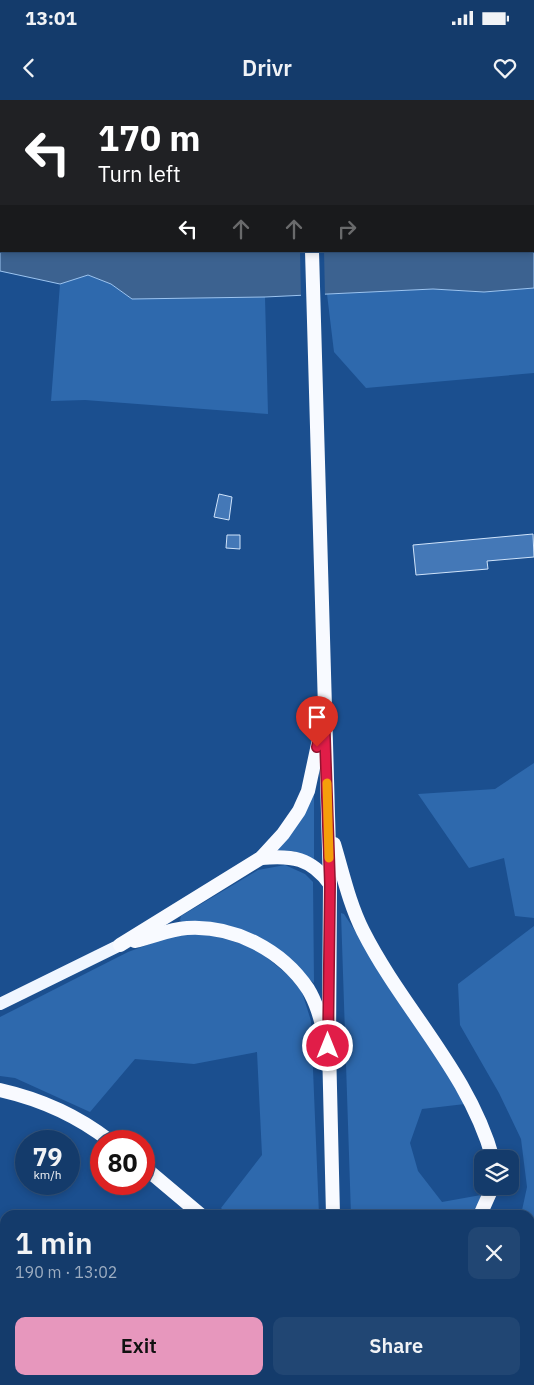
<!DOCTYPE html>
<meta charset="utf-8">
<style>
:root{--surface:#143b6b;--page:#214673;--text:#f1f3f6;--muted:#9dadc1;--line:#33557e;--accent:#e797bd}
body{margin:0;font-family:"IBM Plex Sans",sans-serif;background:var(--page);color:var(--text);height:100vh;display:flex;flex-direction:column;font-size:19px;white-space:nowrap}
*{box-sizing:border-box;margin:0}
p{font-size:16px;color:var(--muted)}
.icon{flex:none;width:28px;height:28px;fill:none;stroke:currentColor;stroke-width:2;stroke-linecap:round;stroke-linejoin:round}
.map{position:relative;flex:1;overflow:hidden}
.sheet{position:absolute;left:0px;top:1110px;width:535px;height:175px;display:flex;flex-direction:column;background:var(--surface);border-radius:15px 15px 0 0;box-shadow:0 2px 8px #0003,0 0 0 1px var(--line)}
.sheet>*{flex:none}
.hud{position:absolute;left:0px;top:0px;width:535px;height:152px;box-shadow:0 2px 8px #0003,0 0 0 1px var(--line);background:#202124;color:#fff;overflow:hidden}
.fabs{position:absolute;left:474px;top:1050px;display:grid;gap:10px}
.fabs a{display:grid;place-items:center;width:45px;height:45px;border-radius:10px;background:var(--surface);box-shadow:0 2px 8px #0003,0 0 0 1px var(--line);font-size:25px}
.speed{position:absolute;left:15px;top:1030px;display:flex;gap:10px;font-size:25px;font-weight:700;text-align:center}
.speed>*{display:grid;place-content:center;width:65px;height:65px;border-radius:50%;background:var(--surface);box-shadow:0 2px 8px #0003,0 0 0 1px var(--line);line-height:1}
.speed small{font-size:12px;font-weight:400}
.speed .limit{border:8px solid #d22;background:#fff;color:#111}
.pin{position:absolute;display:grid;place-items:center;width:42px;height:42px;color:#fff;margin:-51px -21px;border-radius:50% 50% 50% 0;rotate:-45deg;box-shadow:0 0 5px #0007}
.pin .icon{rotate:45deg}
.me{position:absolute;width:55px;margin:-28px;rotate:0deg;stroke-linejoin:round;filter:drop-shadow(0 0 4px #0008)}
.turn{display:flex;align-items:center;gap:18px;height:105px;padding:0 15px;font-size:22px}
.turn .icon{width:65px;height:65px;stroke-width:2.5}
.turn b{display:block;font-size:35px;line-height:42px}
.lanes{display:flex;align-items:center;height:48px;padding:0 15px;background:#0003;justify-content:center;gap:25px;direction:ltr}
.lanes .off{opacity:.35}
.round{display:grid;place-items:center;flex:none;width:52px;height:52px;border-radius:10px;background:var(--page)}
.overview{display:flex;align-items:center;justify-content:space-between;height:85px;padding:0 15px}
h1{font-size:30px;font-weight:600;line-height:38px}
.action{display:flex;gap:10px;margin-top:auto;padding:10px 15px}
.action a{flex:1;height:58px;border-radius:10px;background:var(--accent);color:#111;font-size:20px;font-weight:600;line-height:58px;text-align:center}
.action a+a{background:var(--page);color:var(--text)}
.status{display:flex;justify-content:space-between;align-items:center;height:35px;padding:0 25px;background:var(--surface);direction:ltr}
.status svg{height:14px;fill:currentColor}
header{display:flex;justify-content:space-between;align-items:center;height:65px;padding:0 15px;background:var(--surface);font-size:22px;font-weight:600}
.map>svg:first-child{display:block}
</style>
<div class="status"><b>13:01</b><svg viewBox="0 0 49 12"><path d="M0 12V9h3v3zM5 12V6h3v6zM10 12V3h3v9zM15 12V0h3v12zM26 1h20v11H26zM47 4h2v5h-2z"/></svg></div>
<header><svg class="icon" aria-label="back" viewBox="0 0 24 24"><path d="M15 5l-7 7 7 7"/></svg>Drivr<svg class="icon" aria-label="heart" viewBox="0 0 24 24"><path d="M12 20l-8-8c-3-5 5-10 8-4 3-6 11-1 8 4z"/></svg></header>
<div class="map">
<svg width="534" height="1285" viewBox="0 0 534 1285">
<rect width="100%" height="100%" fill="#1b4f8f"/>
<g fill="#2e69ad">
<path d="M 0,0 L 292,0 L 292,1 L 1,1 L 1,73 Z"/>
<path d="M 335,0 L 534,0 L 534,65 L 534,1 Z"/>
<path d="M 88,175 L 111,184 L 132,199 L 265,197 L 268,314 L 85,300 L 51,301 L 60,184 Z"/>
<path d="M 534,188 L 534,273 L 366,288 L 334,252 L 327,194 L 433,189 L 484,192 Z"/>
<path d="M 534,663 L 534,818 L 515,816 L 504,758 L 469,768 L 418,694 L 495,689 Z"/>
<path d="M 314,693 L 314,761 L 294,751 L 275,750 Z"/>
<path d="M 285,765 L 305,774 L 313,782 L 314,883 L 259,838 L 228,825 L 184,824 L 180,820 L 181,816 L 258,770 Z"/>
<path d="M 341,813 L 344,814 L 450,976 L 465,1004 L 422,1009 L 410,1043 L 418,1071 L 442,1102 L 481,1095 L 478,1104 L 470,1115 L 351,1115 Z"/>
<path d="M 534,826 L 534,1126 L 530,1127 L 530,1115 L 521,1115 L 527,1087 L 521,1039 L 499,993 L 460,925 L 458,884 Z"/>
<path d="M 201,832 L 253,847 L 271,861 L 288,875 L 302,892 L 311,921 L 319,1115 L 228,1115 L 221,1108 L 262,1055 L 257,952 L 194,964 L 135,959 L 90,1012 L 15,978 L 0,976 L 0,917 L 128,852 L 169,837 Z"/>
</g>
<path fill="#3c6290" stroke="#9cc4f0" d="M 534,65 L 534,188 L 484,192 L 433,189 L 265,197 L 132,199 L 111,184 L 88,175 L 60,184 L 0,171 L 0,73 L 1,151 L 534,151 Z"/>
<path fill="#1b4f8f" d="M 300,151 L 324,151 L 325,196 L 301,198 Z"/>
<g fill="#4478b7" stroke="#cfe3fa">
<path d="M 219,394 L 232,397 L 229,420 L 214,417 Z"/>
<path d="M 533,434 L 534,457 L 487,461 L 488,469 L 416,475 L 413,445 Z"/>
<path d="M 227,435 L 240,435 L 240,449 L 226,448 Z"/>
</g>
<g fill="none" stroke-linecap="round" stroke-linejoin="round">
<path stroke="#f0f6ff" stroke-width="12" d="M 0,904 L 120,845"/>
<g stroke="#f8faff" stroke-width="14">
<path d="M 312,1 L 312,0"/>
<path d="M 312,151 L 330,784 L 329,946 L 333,1115"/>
<path d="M 334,744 C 343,774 349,803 363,831 C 403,910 469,972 493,1059"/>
<path d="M 261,758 C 292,755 311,758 330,784"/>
<path d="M 135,841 C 152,837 170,829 187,828 C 234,825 282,850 308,889 C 316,902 320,917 324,932"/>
<path d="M 120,845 L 261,758 L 283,734 L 299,711 L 308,691 L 320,635"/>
<path d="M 0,990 C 40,999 78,1016 110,1041"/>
<path d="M 144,1067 L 201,1115"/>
<path d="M 480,1115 L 493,1086"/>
<path d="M 337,1280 L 337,1285"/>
</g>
<g stroke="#fff" stroke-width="4" stroke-dasharray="9 4" stroke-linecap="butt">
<path d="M 530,1192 L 534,1192"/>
<path d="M 0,1267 L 5,1266"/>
</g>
</g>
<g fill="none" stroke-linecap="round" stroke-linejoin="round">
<g stroke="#92132f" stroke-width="12">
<path id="route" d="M 317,647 L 324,610 L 330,784 L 328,946"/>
</g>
<use href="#route" stroke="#e11d48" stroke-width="9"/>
<path stroke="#f59e0b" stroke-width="9" d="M 327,683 L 329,758"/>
</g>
</svg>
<div class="fabs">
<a><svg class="icon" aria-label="layers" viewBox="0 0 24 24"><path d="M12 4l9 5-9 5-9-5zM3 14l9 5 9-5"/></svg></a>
</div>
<div class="speed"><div>79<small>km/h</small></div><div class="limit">80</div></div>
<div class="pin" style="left:317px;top:647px;background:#d93025"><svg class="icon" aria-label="arrive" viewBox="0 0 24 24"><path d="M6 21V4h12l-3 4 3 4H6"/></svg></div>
<svg class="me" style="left:328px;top:946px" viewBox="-20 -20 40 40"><circle r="17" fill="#e11d48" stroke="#fff" stroke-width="3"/><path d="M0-11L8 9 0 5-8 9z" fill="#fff"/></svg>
<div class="hud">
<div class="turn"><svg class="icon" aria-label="left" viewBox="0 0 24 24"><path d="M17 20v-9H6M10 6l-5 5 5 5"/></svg><div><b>170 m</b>Turn left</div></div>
<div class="lanes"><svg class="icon" aria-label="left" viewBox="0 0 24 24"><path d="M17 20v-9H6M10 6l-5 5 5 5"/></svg><svg class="icon off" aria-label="ahead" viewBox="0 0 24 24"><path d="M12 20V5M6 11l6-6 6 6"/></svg><svg class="icon off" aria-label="ahead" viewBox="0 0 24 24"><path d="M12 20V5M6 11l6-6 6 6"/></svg><svg class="icon off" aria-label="right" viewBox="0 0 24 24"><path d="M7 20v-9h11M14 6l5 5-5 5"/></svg></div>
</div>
<section class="sheet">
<div class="overview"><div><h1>1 min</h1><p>190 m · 13:02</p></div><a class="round"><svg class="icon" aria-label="close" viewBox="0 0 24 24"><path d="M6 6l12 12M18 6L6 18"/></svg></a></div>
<div class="action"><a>Exit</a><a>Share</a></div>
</section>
</div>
